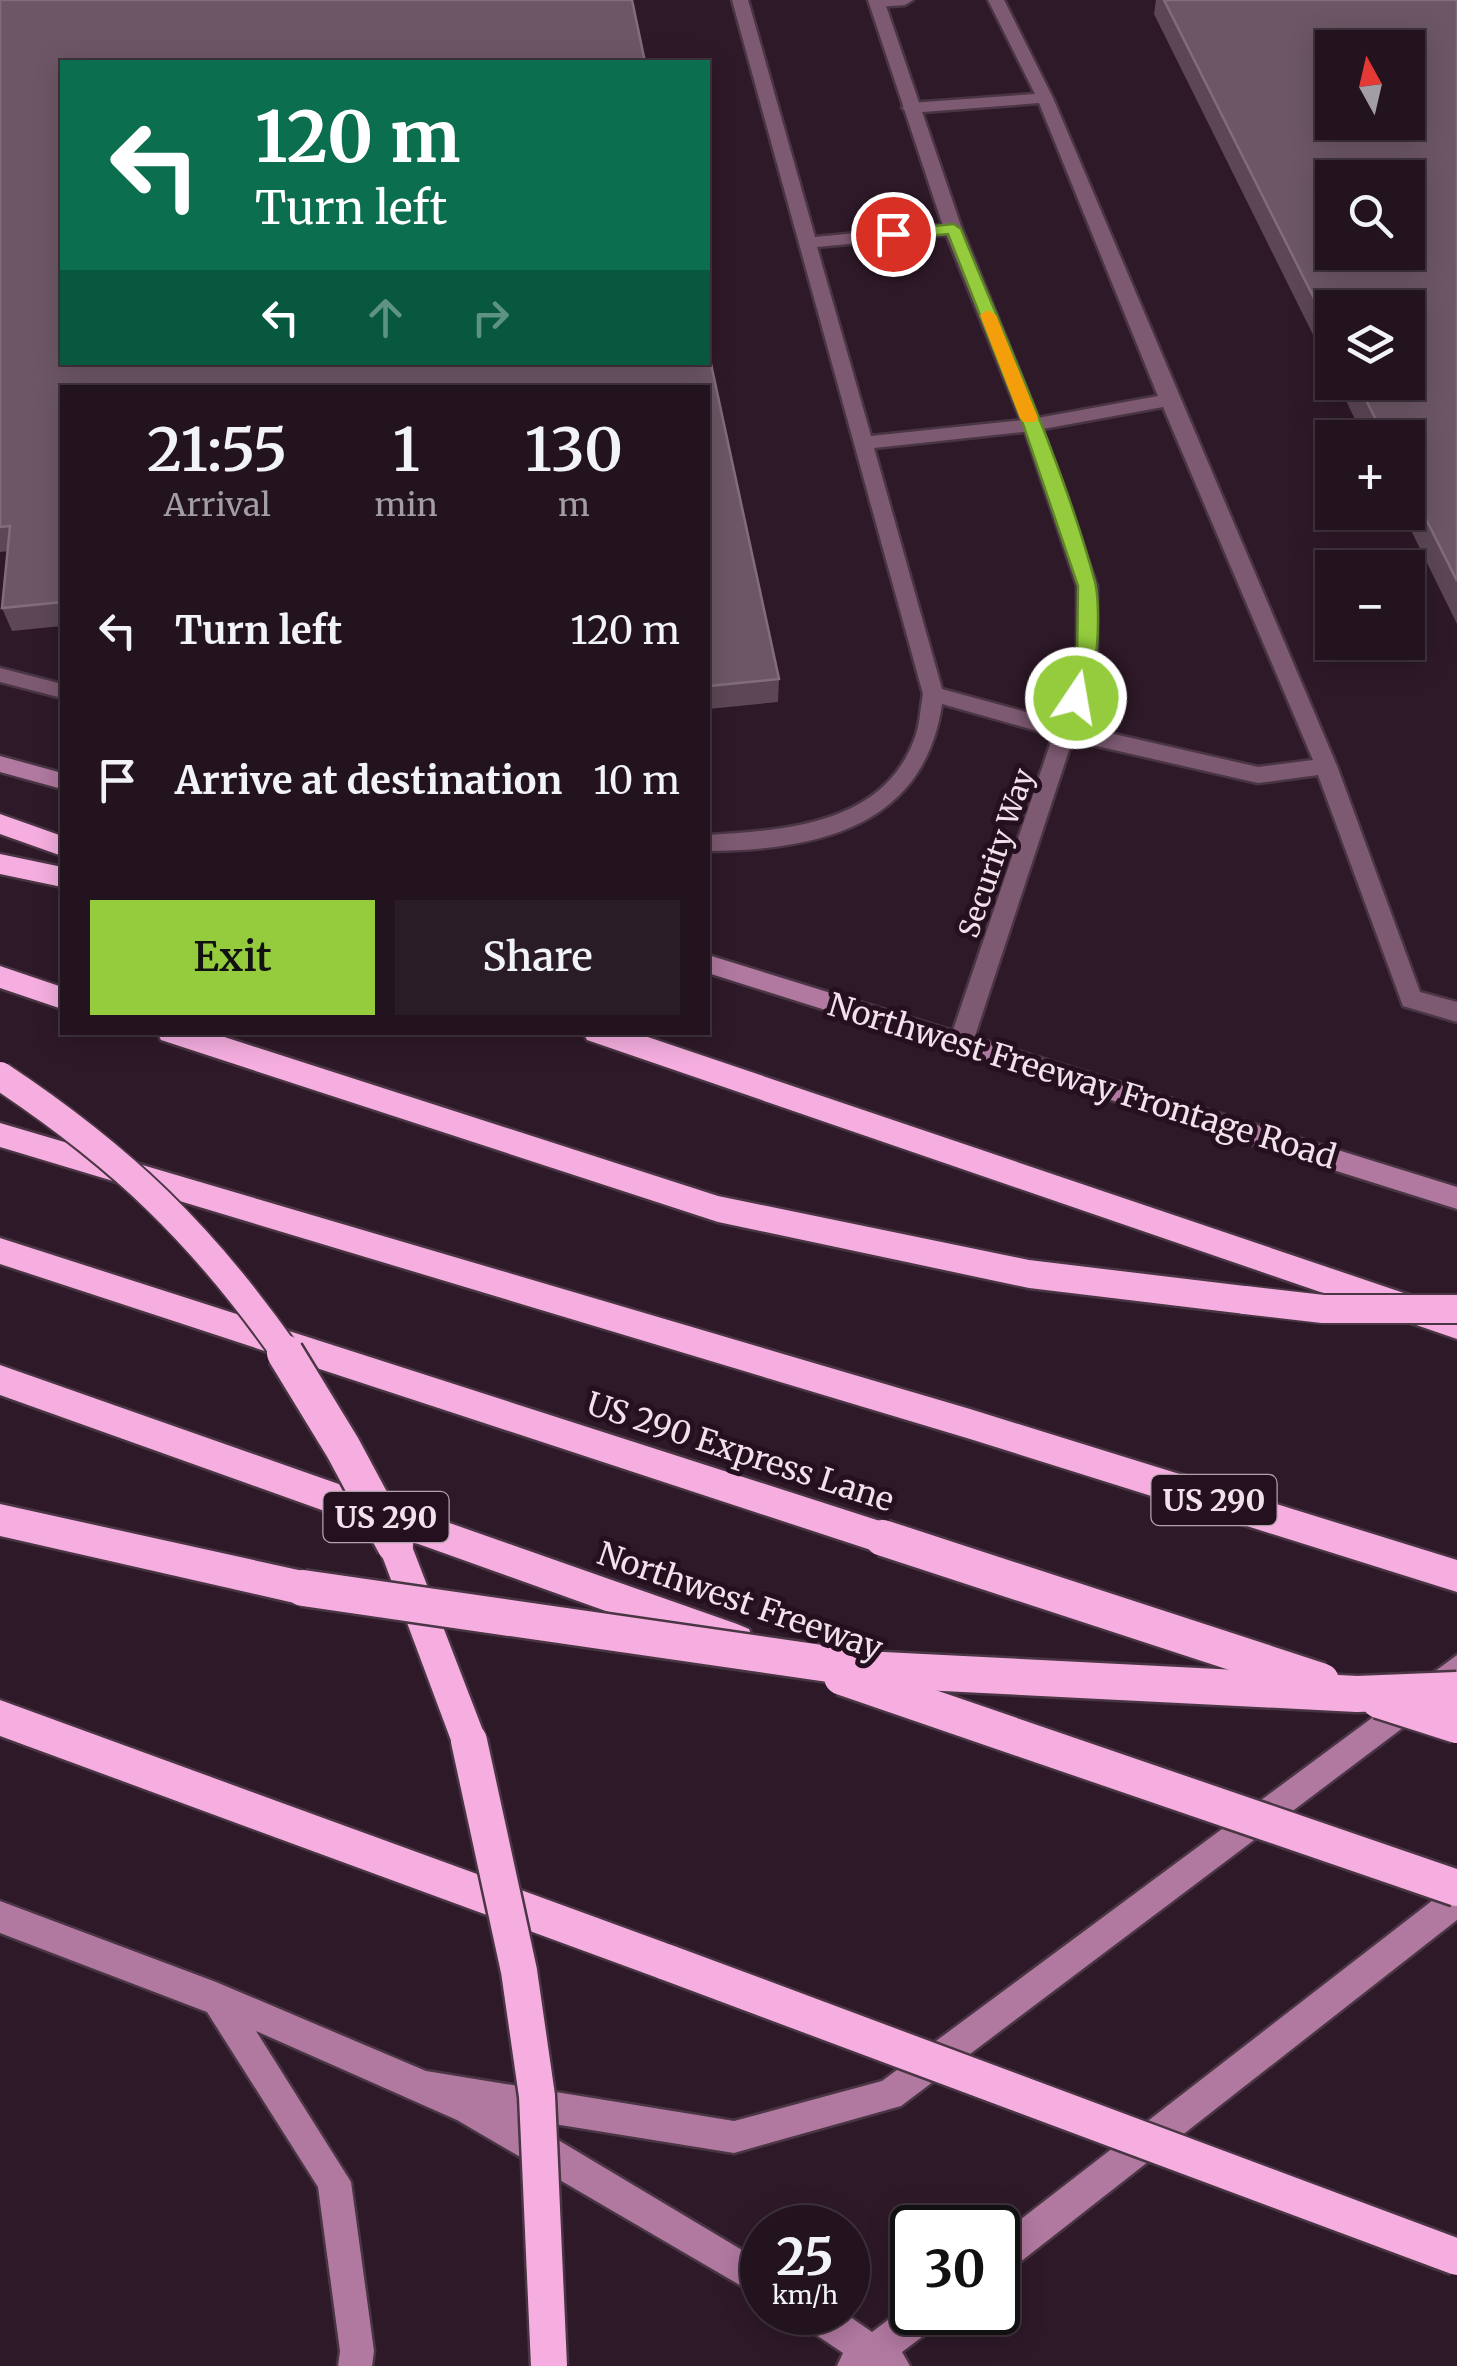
<!DOCTYPE html>
<meta charset="utf-8">
<style>
:root{--surface:#22131e;--page:#2a1c27;--text:#f1f3f6;--muted:#a29ea4;--line:#3f323c;--accent:#94cc3d}
body{margin:0;font-family:Merriweather,serif;background:var(--page);color:var(--text);height:100vh;display:flex;flex-direction:column;font-size:38px;white-space:nowrap}
*{box-sizing:border-box;margin:0}
p{font-size:32px;color:var(--muted)}
.icon{flex:none;width:55px;height:55px;fill:none;stroke:currentColor;stroke-width:2;stroke-linecap:round;stroke-linejoin:round}
.map{position:relative;flex:1;overflow:hidden}
.sheet{position:absolute;left:60px;top:385px;width:650px;height:650px;display:flex;flex-direction:column;background:var(--surface);border-radius:0px;box-shadow:0 5px 25px #0003,0 0 0 2px var(--line)}
.sheet>*{flex:none}
.guide{position:absolute;left:60px;top:60px;width:650px;height:305px;border-radius:0px;box-shadow:0 5px 25px #0003,0 0 0 2px var(--line);background:#0b6e4f;color:#fff;overflow:hidden}
.needle{width:65px;rotate:352deg}
.controls{position:absolute;left:1315px;top:30px;display:grid;gap:20px}
.controls a{display:grid;place-items:center;width:110px;height:110px;border-radius:0px;background:var(--surface);box-shadow:0 5px 25px #0003,0 0 0 2px var(--line);font-size:50px}
.speed{position:absolute;left:740px;top:2205px;display:flex;gap:20px;font-size:50px;font-weight:700;text-align:center}
.speed>*{display:grid;place-content:center;width:130px;height:130px;border-radius:50%;background:var(--surface);box-shadow:0 5px 25px #0003,0 0 0 2px var(--line);line-height:1}
.speed small{font-size:25px;font-weight:400}
.speed .limit{border:5px solid #111;border-radius:15px;background:#fff;color:#111}
.pin{position:absolute;display:grid;place-items:center;width:85px;height:85px;color:#fff;margin:-42px;border:5px solid #fff;border-radius:50%;box-shadow:0 2px 10px #0007}
.me{position:absolute;width:110px;margin:-55px;rotate:12deg;stroke-linejoin:round;filter:drop-shadow(0 0 8px #0008)}
.turn{display:flex;align-items:center;gap:35px;height:210px;padding:0 30px;font-size:45px}
.turn .icon{width:130px;height:130px;stroke-width:2.5}
.turn b{display:block;font-size:70px;line-height:85px}
.lanes{display:flex;align-items:center;height:95px;padding:0 30px;background:#0003;justify-content:center;gap:50px;direction:ltr}
.lanes .off{opacity:.35}
.eta{display:flex;justify-content:space-evenly;align-items:center;height:170px;text-align:center}
.eta b{font-size:60px;font-weight:600;line-height:70px}
.cta{display:flex;gap:20px;margin-top:auto;padding:20px 30px}
.cta a{flex:1;height:115px;border-radius:0px;background:var(--accent);color:#111;font-size:40px;font-weight:600;line-height:115px;text-align:center}
.cta a+a{background:var(--page);color:var(--text)}
ul{padding:0;list-style:none}
li{display:flex;align-items:center;gap:30px;height:150px;padding:0 30px}
li div{flex:1}
li b{display:block;font-size:38px}
li em{font-style:normal}
.map>svg:first-child{display:block}
</style>
<div class="map">
<svg width="1457" height="2366" viewBox="0 0 1457 2366">
<rect width="100%" height="100%" fill="#2e1928"/>
<g fill="none" stroke-linecap="round" stroke-linejoin="round">
<g stroke="#493543" stroke-width="5">
<g id="lane">
<path d="M 732,0 L 748,0 L 815,237 L 953,224 L 962,229 L 953,234 L 817,247 L 871,436 L 1032,419 L 1158,396 L 1039,103 L 910,113 L 902,108 L 910,103 L 1035,94 L 988,0 L 1004,0 L 1053,98 L 1337,766 L 1420,992 L 1457,1002 L 1457,1022 L 1403,1006 L 1318,775 L 1258,783 L 1066,739 L 942,704 C 924,828 816,850 708,851 L 708,835 C 785,830 882,825 914,740 C 920,726 920,709 923,694 ZM 1163,407 L 1313,760 L 1258,767 L 1066,723 L 942,689 L 874,448 L 1032,431 Z"/>
<path d="M 871,0 L 913,0 L 905,5 L 877,7 Z"/>
<path d="M 0,668 L 62,684 L 62,698 L 0,682 Z"/>
</g>
</g>
<g stroke="#493543" stroke-width="5">
<path id="street" d="M 868,0 L 884,0 L 962,229 L 1041,425 L 1097,586 L 1097,665 L 973,1042 L 969,1049 L 953,1049 L 949,1042 L 1077,665 L 1077,586 L 1023,425 L 944,229 Z"/>
</g>
<g stroke="#493543" stroke-width="5">
<g id="secondary">
<path d="M 0,756 L 62,773 L 62,789 L 0,772 Z"/>
<path d="M 708,955 L 1457,1187 L 1457,1209 L 708,973 Z"/>
<path d="M 1457,1655 L 1457,1687 L 901,2106 L 734,2153 L 523,2119 L 762,2262 L 762,2298 L 457,2120 L 256,2031 L 351,2182 L 374,2351 L 372,2366 L 338,2366 L 340,2351 L 318,2187 L 207,2012 L 0,1933 L 0,1901 L 216,1982 L 426,2071 L 734,2121 L 882,2081 Z"/>
<path d="M 1457,1886 L 1457,1920 L 1010,2270 L 998,2275 L 998,2237 L 1446,1890 Z"/>
<path d="M 912,2302 L 912,2312 L 944,2312 L 939,2324 L 902,2352 L 910,2366 L 837,2366 L 843,2353 L 800,2324 L 795,2312 L 843,2312 L 872,2332 Z"/>
</g>
</g>
<g stroke="#493543" stroke-width="5">
<g id="highway">
<path d="M 0,814 L 62,836 L 62,856 L 0,834 Z"/>
<path d="M 0,854 L 62,867 L 62,887 L 0,874 Z"/>
<path d="M 0,966 L 62,987 L 62,1009 L 0,988 Z"/>
<path d="M 157,1032 L 209,1032 L 718,1196 L 1029,1260 L 1245,1286 L 1256,1290 L 1261,1300 L 1256,1310 L 1245,1314 L 1029,1288 L 718,1222 L 161,1040 Z"/>
<path d="M 583,1032 L 633,1032 L 1457,1311 L 1457,1339 L 587,1040 Z"/>
<path d="M 0,1123 L 970,1409 L 1457,1560 L 1457,1592 L 970,1439 L 0,1147 Z"/>
<path d="M 0,1238 L 883,1522 L 895,1527 L 900,1538 L 895,1549 L 883,1554 L 0,1264 Z"/>
<path d="M 0,1365 L 737,1624 L 749,1629 L 754,1641 L 749,1653 L 737,1658 L 410,1541 L 487,1741 L 482,1754 L 469,1759 L 456,1754 L 378,1545 L 386,1533 L 0,1395 Z"/>
<path d="M 0,1504 L 303,1571 L 315,1576 L 320,1588 L 315,1600 L 303,1605 L 0,1536 Z"/>
<path d="M 0,1700 L 666,1943 L 679,1949 L 685,1962 L 679,1975 L 666,1981 L 0,1736 Z"/>
</g>
</g>
<use href="#lane" fill="#7d5a72" fill-rule="evenodd"/>
<use href="#street" fill="#7d5a72" fill-rule="evenodd"/>
<use href="#secondary" fill="#b179a0" fill-rule="evenodd"/>
<use href="#highway" fill="#f5aedf" fill-rule="evenodd"/>
<g stroke="#493543" stroke-width="32" stroke-linecap="butt">
<g id="highway-bridge-far1">
<path d="M 0,1076 C 122,1157 203,1235 287,1355"/>
<path d="M 1245,1300 L 1323,1309 L 1457,1309"/>
</g>
</g>
<g stroke="#493543" stroke-width="41" stroke-linecap="butt">
<g id="highway-bridge">
<path d="M 285,1353 L 343,1448 L 395,1545"/>
<path d="M 883,1538 L 1321,1681"/>
<path d="M 303,1588 L 863,1669 L 1357,1694 L 1457,1690"/>
<path d="M 842,1677 L 1457,1888"/>
<path d="M 1379,1700 L 1457,1725"/>
<path d="M 469,1741 L 519,1971 L 537,2096 L 549,2366"/>
<path d="M 666,1962 L 1457,2257"/>
</g>
</g>
<use href="#highway-bridge-far1" stroke="#f5aedf" stroke-width="28"/>
<use href="#highway-bridge" stroke="#f5aedf" stroke-width="36"/>
</g>
<g fill="#5d4756">
<path d="M 0,0 L 632,0 L 645,62 L 62,62 L 62,362 L 708,362 L 708,350 L 779,679 L 778,702 L 708,709 L 708,388 L 62,388 L 62,626 L 12,631 L 2,608 L 8,551 L 0,552 Z"/>
<path d="M 1156,0 L 1457,0 L 1457,624 L 1402,512 L 1408,512 L 1408,438 L 1364,438 L 1337,382 L 1408,382 L 1332,308 L 1332,373 L 1154,14 Z"/>
</g>
<g fill="#6d5766" stroke="#816d7b" stroke-width="2.5" fill-rule="evenodd">
<path d="M 0,0 L 632,0 L 645,62 L 62,62 L 62,362 L 708,362 L 708,350 L 779,679 L 708,686 L 708,388 L 62,388 L 62,602 L 2,608 L 10,526 L 0,527 Z"/>
<path d="M 1164,0 L 1457,0 L 1457,581 L 1408,483 L 1408,438 L 1385,438 L 1357,382 L 1408,382 L 1408,308 L 1332,308 L 1332,334 ZM 1332,48 L 1408,48 L 1408,122 L 1332,122 ZM 1332,178 L 1408,178 L 1408,252 L 1332,252 Z"/>
</g>
<path fill="#94cc3d" stroke="#608528" stroke-width="2.5" d="M 954,224 L 961,229 C 1007,343 1063,463 1095,582 C 1101,604 1100,696 1076,705 L 1067,698 L 1077,665 L 1078,586 L 1023,424 L 948,234 L 893,239 L 885,234 L 893,230 Z"/>
<path fill="#f59e0b" d="M 988,310 L 996,315 L 1038,418 L 1035,422 L 1023,422 L 1020,418 L 980,315 Z"/>
<g text-anchor="middle" dominant-baseline="central" stroke-width="10" stroke-linejoin="round" paint-order="stroke">
<g font-size="28" fill="#f0e1ea" stroke="#24101e">
<text transform="translate(996 853) rotate(-71)">Security Way</text>
</g>
<g fill="#24101e" stroke="#b3a2ad" stroke-width="2.5">
<rect x="1151.5" y="1475" width="125" height="50" rx="8"/>
<rect x="323.5" y="1492" width="125" height="50" rx="8"/>
</g>
<g font-size="30" font-weight="bold" fill="#f0e1ea">
<text x="1214" y="1500">US 290</text>
<text x="386" y="1517">US 290</text>
</g>
<g font-size="32" fill="#f0e1ea" stroke="#24101e">
<text transform="translate(1082 1081) rotate(17)">Northwest Freeway Frontage Road</text>
<text transform="translate(740 1452) rotate(18)">US 290 Express Lane</text>
<text transform="translate(740 1601) rotate(19)">Northwest Freeway</text>
</g>
</g>
</svg>
<div class="controls">
<a><svg class="needle" viewBox="-14 -14 28 28"><path d="M0-13l5 13h-10z" fill="#e53935"/><path d="M0 13l5-13h-10z" fill="#a29ea4"/></svg></a>
<a><svg class="icon" aria-label="search" viewBox="0 0 24 24"><circle cx="10" cy="10" r="6"/><path d="M15 15l6 6"/></svg></a>
<a><svg class="icon" aria-label="layers" viewBox="0 0 24 24"><path d="M12 4l9 5-9 5-9-5zM3 14l9 5 9-5"/></svg></a>
<a>+</a>
<a>−</a>
</div>
<div class="speed"><div>25<small>km/h</small></div><div class="limit">30</div></div>
<div class="pin" style="left:893px;top:234px;background:#d93025"><svg class="icon" aria-label="arrive" viewBox="0 0 24 24"><path d="M6 21V4h12l-3 4 3 4H6"/></svg></div>
<svg class="me" style="left:1076px;top:698px" viewBox="-20 -20 40 40"><circle r="17" fill="#94cc3d" stroke="#fff" stroke-width="3"/><path d="M0-11L8 9 0 5-8 9z" fill="#fff"/></svg>
<div class="guide">
<div class="turn"><svg class="icon" aria-label="left" viewBox="0 0 24 24"><path d="M17 20v-9H6M10 6l-5 5 5 5"/></svg><div><b>120 m</b>Turn left</div></div>
<div class="lanes"><svg class="icon" aria-label="left" viewBox="0 0 24 24"><path d="M17 20v-9H6M10 6l-5 5 5 5"/></svg><svg class="icon off" aria-label="ahead" viewBox="0 0 24 24"><path d="M12 20V5M6 11l6-6 6 6"/></svg><svg class="icon off" aria-label="right" viewBox="0 0 24 24"><path d="M7 20v-9h11M14 6l5 5-5 5"/></svg></div>
</div>
<section class="sheet">
<div class="eta">
<div><b>21:55</b><p>Arrival</p></div>
<div><b>1</b><p>min</p></div>
<div><b>130</b><p>m</p></div>
</div>
<ul>
<li><svg class="icon" aria-label="left" viewBox="0 0 24 24"><path d="M17 20v-9H6M10 6l-5 5 5 5"/></svg><div><b>Turn left</b></div><em>120 m</em></li>
<li><svg class="icon" aria-label="arrive" viewBox="0 0 24 24"><path d="M6 21V4h12l-3 4 3 4H6"/></svg><div><b>Arrive at destination</b></div><em>10 m</em></li>
</ul>
<div class="cta"><a>Exit</a><a>Share</a></div>
</section>
</div>
